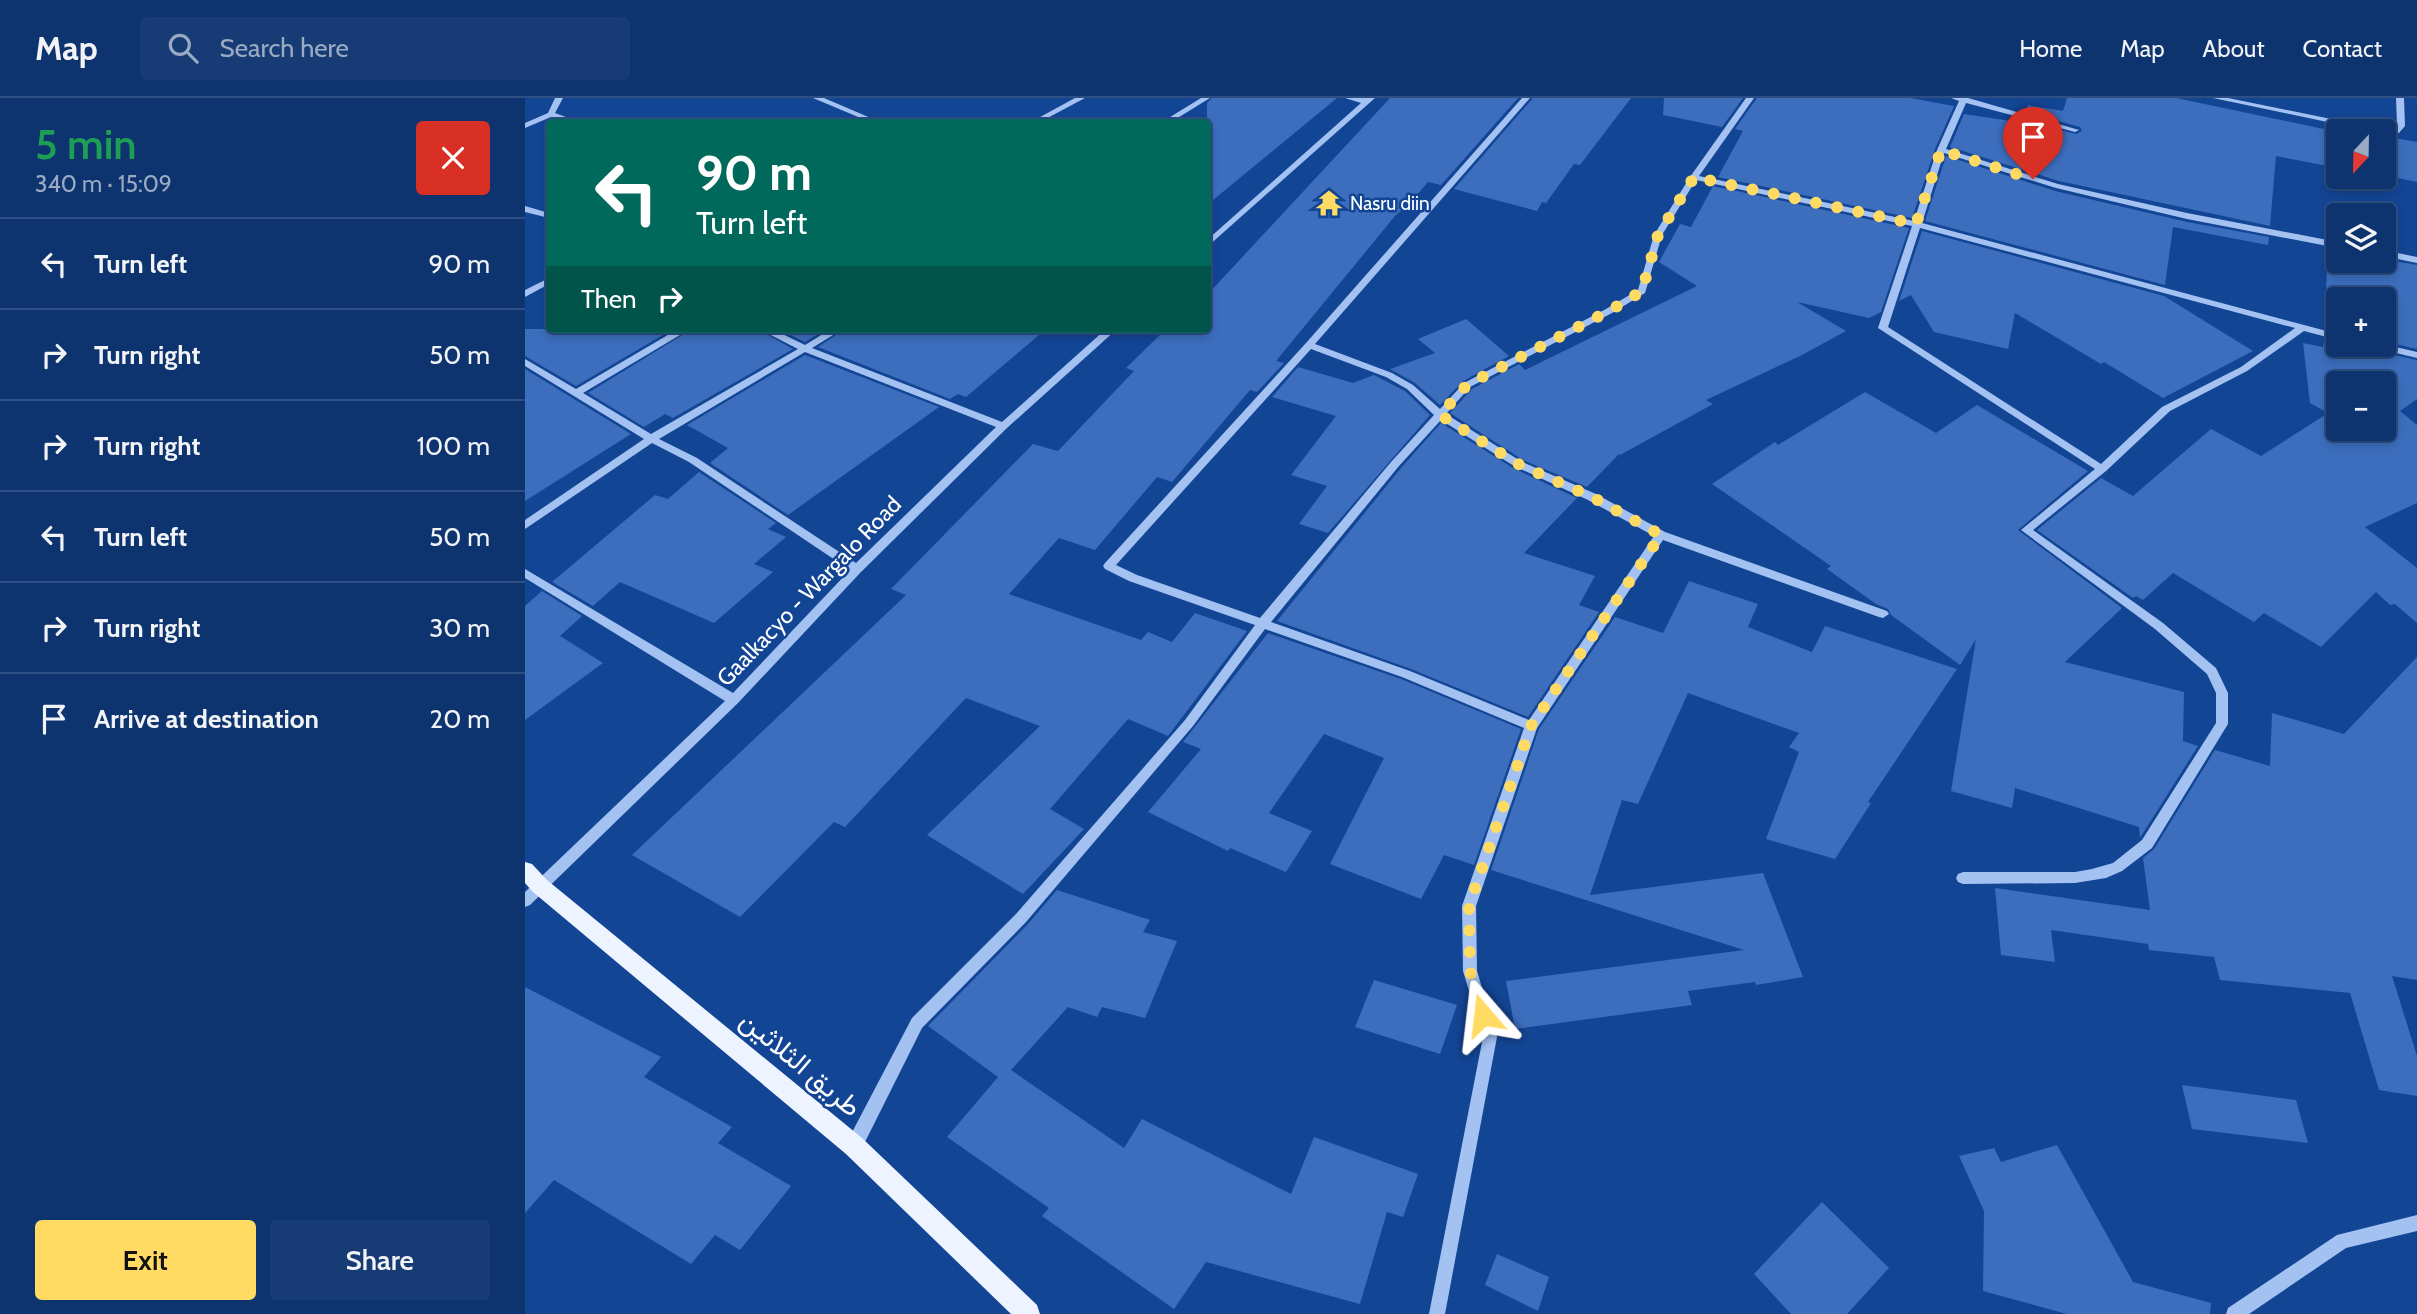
<!DOCTYPE html>
<meta charset="utf-8">
<style>
:root{--surface:#0e3470;--page:#173c75;--text:#f1f3f6;--muted:#9baac3;--line:#2e4f83;--accent:#ffdb64}
body{margin:0;font-family:Cabin,Vazirmatn,sans-serif;background:var(--page);color:var(--text);height:100vh;display:flex;flex-direction:column;font-size:26px;white-space:nowrap}
*{box-sizing:border-box;margin:0}
p{font-size:23px;color:var(--muted)}
.icon{flex:none;width:38px;height:38px;fill:none;stroke:currentColor;stroke-width:2;stroke-linecap:round;stroke-linejoin:round}
.map{position:relative;flex:1;overflow:hidden}
.side{display:flex;flex-direction:column;background:var(--surface);width:525px}
.side>*{flex:none}
.hud{position:absolute;left:21px;top:21px;width:665px;height:214px;border-radius:7px;box-shadow:0 4px 10px #0003,0 0 0 2px var(--line);background:#00695c;color:#fff;overflow:hidden}
.needle{width:46px;rotate:202deg}
.buttons{position:absolute;left:1801px;top:21px;display:grid;gap:14px}
.buttons a{display:grid;place-items:center;width:70px;height:70px;border-radius:7px;background:var(--surface);box-shadow:0 4px 10px #0003,0 0 0 2px var(--line);font-size:35px}
.pin{position:absolute;display:grid;place-items:center;width:60px;height:60px;color:#fff;margin:-72px -30px;border-radius:50% 50% 50% 0;rotate:-45deg;box-shadow:0 0 7px #0007}
.pin .icon{rotate:45deg}
.me{position:absolute;width:77px;margin:-38px;rotate:343deg;stroke-linejoin:round;filter:drop-shadow(0 0 5px #0008)}
.turn{display:flex;align-items:center;gap:24px;height:147px;padding:0 35px;font-size:32px}
.turn .icon{width:91px;height:91px;stroke-width:2.5}
.turn b{display:block;font-size:49px;line-height:60px}
.then{display:flex;align-items:center;height:66px;padding:0 35px;background:#0003;gap:14px;font-size:26px}
.round{display:grid;place-items:center;flex:none;width:74px;height:74px;border-radius:7px;background:var(--page)}
.head{display:flex;align-items:center;justify-content:space-between;height:119px;padding:0 35px}
h1{font-size:42px;font-weight:600;line-height:52px;color:#1e9e55}
.primary-button{display:flex;gap:14px;margin-top:auto;padding:14px 35px}
.primary-button a{flex:1;height:80px;border-radius:7px;background:var(--accent);color:#111;font-size:28px;font-weight:600;line-height:80px;text-align:center}
.primary-button a+a{background:var(--page);color:var(--text)}
ul{padding:0;list-style:none}
li{display:flex;align-items:center;gap:21px;height:91px;padding:0 35px;border-top:2px solid var(--line)}
li div{flex:1}
li b{display:block;font-size:26px}
li em{font-style:normal}
header{display:flex;align-items:center;gap:42px;box-sizing:border-box;height:98px;padding:0 35px;background:var(--surface);border-bottom:2px solid var(--line)}
header strong{font-size:33px}
nav{display:flex;gap:38px;margin-inline-start:auto;font-size:24px}
.search{width:490px;height:63px;background:var(--page);display:flex;align-items:center;gap:18px;box-sizing:border-box;padding:0 24px;border-radius:7px;color:var(--muted);font-size:26px}
main{display:flex;flex:1;min-height:0}
.map>svg:first-child{display:block}
</style>
<header>
<strong>Map</strong>
<div class="search"><svg class="icon" aria-label="search" viewBox="0 0 24 24"><circle cx="10" cy="10" r="6"/><path d="M15 15l6 6"/></svg>Search here</div>
<nav><a>Home</a><a>Map</a><a>About</a><a>Contact</a></nav>
</header>
<main>
<section class="side">
<div class="head"><div><h1>5 min</h1><p>340 m · 15:09</p></div><a class="round" style="background:#d93025;color:#fff"><svg class="icon" aria-label="close" viewBox="0 0 24 24"><path d="M6 6l12 12M18 6L6 18"/></svg></a></div>
<ul>
<li><svg class="icon" aria-label="left" viewBox="0 0 24 24"><path d="M17 20v-9H6M10 6l-5 5 5 5"/></svg><div><b>Turn left</b></div><em>90 m</em></li>
<li><svg class="icon" aria-label="right" viewBox="0 0 24 24"><path d="M7 20v-9h11M14 6l5 5-5 5"/></svg><div><b>Turn right</b></div><em>50 m</em></li>
<li><svg class="icon" aria-label="right" viewBox="0 0 24 24"><path d="M7 20v-9h11M14 6l5 5-5 5"/></svg><div><b>Turn right</b></div><em>100 m</em></li>
<li><svg class="icon" aria-label="left" viewBox="0 0 24 24"><path d="M17 20v-9H6M10 6l-5 5 5 5"/></svg><div><b>Turn left</b></div><em>50 m</em></li>
<li><svg class="icon" aria-label="right" viewBox="0 0 24 24"><path d="M7 20v-9h11M14 6l5 5-5 5"/></svg><div><b>Turn right</b></div><em>30 m</em></li>
<li><svg class="icon" aria-label="arrive" viewBox="0 0 24 24"><path d="M6 21V4h12l-3 4 3 4H6"/></svg><div><b>Arrive at destination</b></div><em>20 m</em></li>
</ul>
<div class="primary-button"><a>Exit</a><a>Share</a></div>
</section>
<div class="map">
<svg width="1892" height="1216" viewBox="0 0 1892 1216">
<rect width="100%" height="100%" fill="#134595"/>
<g fill="#3c6ebd" fill-rule="evenodd">
<path d="M 687,0 L 812,0 L 682,107 L 682,5 Z"/>
<path d="M 865,0 L 993,0 L 916,87 L 903,84 L 885,105 L 870,118 L 751,263 L 759,265 L 732,294 L 725,292 L 647,384 L 632,379 L 570,452 L 534,440 L 484,496 L 616,542 L 623,534 L 647,544 L 670,515 L 722,533 L 643,638 L 603,621 L 525,711 L 559,731 L 498,796 L 402,737 L 515,628 L 441,600 L 320,729 L 309,724 L 215,819 L 107,757 L 381,497 L 366,491 L 508,346 L 533,353 L 609,273 L 601,270 L 641,231 L 682,231 L 682,197 Z"/>
<path d="M 1008,0 L 1106,0 L 1055,67 L 1049,66 L 1021,105 L 1017,104 L 1012,113 L 929,91 Z"/>
<path d="M 1139,0 L 1218,0 L 1197,29 L 1138,17 Z"/>
<path d="M 1232,0 L 1385,0 L 1429,8 L 1410,51 L 1387,120 L 1193,79 L 1218,33 L 1210,31 Z"/>
<path d="M 1542,0 L 1651,0 L 1813,34 L 1813,70 L 1751,58 L 1745,128 L 1534,83 L 1425,49 L 1439,16 L 1499,25 L 1499,23 L 1551,36 L 1557,33 L 1555,29 L 1501,14 L 1503,7 L 1538,13 Z"/>
<path d="M 1858,38 L 1892,44 L 1892,84 L 1858,77 Z"/>
<path d="M 1421,58 L 1530,93 L 1662,124 L 1744,139 L 1743,147 L 1648,129 L 1640,187 L 1400,123 Z"/>
<path d="M 1188,88 L 1384,130 L 1356,214 L 1344,220 L 1272,204 L 1321,233 L 1277,257 L 1181,302 L 1188,306 L 1095,357 L 1094,356 L 1062,389 L 998,362 L 925,315 L 947,291 L 994,266 L 1000,272 L 1172,188 L 1134,164 L 1155,126 L 1166,129 Z"/>
<path d="M 1397,133 L 1639,198 L 1728,253 L 1638,300 L 1579,264 L 1576,266 L 1490,215 L 1483,251 L 1409,234 L 1386,197 L 1374,203 Z"/>
<path d="M 1803,151 L 1813,152 L 1813,163 L 1858,161 L 1892,167 L 1892,251 L 1858,243 L 1858,201 L 1813,201 L 1813,233 L 1799,230 Z"/>
<path d="M 941,221 L 984,258 L 938,283 L 915,307 L 890,285 L 865,271 L 910,255 L 893,241 Z"/>
<path d="M 0,231 L 148,231 L 51,288 L 0,258 Z"/>
<path d="M 167,231 L 232,231 L 268,251 L 148,320 L 140,316 L 119,329 L 63,295 Z"/>
<path d="M 253,231 L 301,231 L 280,244 Z"/>
<path d="M 320,231 L 521,231 L 441,299 L 433,296 L 425,301 L 293,249 Z"/>
<path d="M 1799,241 L 1813,244 L 1813,247 L 1841,247 L 1845,252 L 1892,262 L 1892,301 L 1875,313 L 1892,327 L 1892,405 L 1840,429 L 1892,470 L 1892,525 L 1870,506 L 1865,507 L 1851,494 L 1796,549 L 1739,515 L 1729,524 L 1648,475 L 1618,502 L 1611,498 L 1608,500 L 1512,432 L 1576,380 L 1608,398 L 1686,331 L 1736,358 L 1803,315 L 1785,305 L 1778,245 L 1798,249 ZM 1813,285 L 1858,285 L 1858,331 L 1813,331 Z"/>
<path d="M 280,257 L 414,309 L 263,417 L 185,365 L 203,350 L 162,327 Z"/>
<path d="M 773,269 L 828,285 L 849,277 L 880,293 L 905,317 L 803,435 L 774,426 L 802,388 L 766,377 L 811,318 L 747,299 Z"/>
<path d="M 0,271 L 106,336 L 0,403 Z"/>
<path d="M 1340,294 L 1411,335 L 1452,307 L 1563,373 L 1493,432 L 1597,510 L 1540,564 L 1659,594 L 1658,643 L 1673,648 L 1615,740 L 1614,729 L 1490,690 L 1487,710 L 1426,693 L 1451,541 L 1435,567 L 1366,517 L 1363,511 L 1351,506 L 1302,471 L 1306,468 L 1187,386 L 1250,344 L 1253,347 Z"/>
<path d="M 916,325 L 988,370 L 1052,400 L 999,455 L 1070,478 L 1054,507 L 1074,514 L 1003,619 L 886,571 L 752,523 L 876,370 Z"/>
<path d="M 174,374 L 251,425 L 243,431 L 261,439 L 229,466 L 248,474 L 189,525 L 95,484 L 68,508 L 27,484 L 130,397 L 143,401 Z"/>
<path d="M 1164,483 L 1233,506 L 1223,529 L 1287,554 L 1300,528 L 1432,571 L 1343,704 L 1346,705 L 1310,761 L 1241,741 L 1274,654 L 1264,649 L 1274,635 L 1163,595 L 1113,706 L 1097,702 L 1065,797 L 1238,775 L 1278,879 L 1231,887 L 1230,884 L 1163,893 L 1167,907 L 990,931 L 981,883 L 1219,852 L 966,772 L 1014,631 L 1090,519 L 1138,535 Z"/>
<path d="M 17,493 L 57,518 L 35,538 L 78,565 L 0,622 L 0,508 Z"/>
<path d="M 743,535 L 876,581 L 996,631 L 949,767 L 919,757 L 896,801 L 805,766 L 859,660 L 799,636 L 744,715 L 787,733 L 761,774 L 705,750 L 703,753 L 623,714 L 676,651 L 658,644 Z"/>
<path d="M 1892,559 L 1892,882 L 1867,878 L 1892,958 L 1892,998 L 1854,992 L 1825,895 L 1695,882 L 1689,859 L 1624,852 L 1623,846 L 1526,832 L 1530,864 L 1476,857 L 1470,790 L 1625,812 L 1618,760 L 1629,751 L 1690,652 L 1745,668 L 1747,615 L 1819,636 Z"/>
<path d="M 532,792 L 625,822 L 618,834 L 652,843 L 620,920 L 577,909 L 572,919 L 543,909 L 486,972 L 599,1050 L 617,1021 L 766,1096 L 789,1039 L 893,1076 L 878,1119 L 862,1114 L 835,1206 L 681,1164 L 649,1211 L 517,1118 L 524,1110 L 422,1039 L 473,979 L 403,928 L 503,826 Z"/>
<path d="M 849,882 L 932,907 L 915,956 L 830,929 Z"/>
<path d="M 0,889 L 136,959 L 119,979 L 207,1029 L 193,1045 L 266,1088 L 215,1152 L 190,1137 L 166,1166 L 29,1082 L 0,1115 Z"/>
<path d="M 1657,987 L 1771,1002 L 1783,1045 L 1667,1031 Z"/>
<path d="M 1532,1047 L 1608,1184 L 1686,1205 L 1685,1216 L 1542,1216 L 1458,1193 L 1459,1113 L 1434,1058 L 1469,1050 L 1476,1064 Z"/>
<path d="M 1297,1104 L 1364,1170 L 1322,1216 L 1266,1216 L 1229,1176 Z"/>
<path d="M 972,1156 L 1024,1179 L 1013,1213 L 960,1187 Z"/>
</g>
<g fill="none" stroke-linecap="round" stroke-linejoin="round">
<g fill="#a3c2f2" fill-rule="evenodd">
<path d="M 30,0 L 38,0 L 30,15 L 49,22 L 50,24 L 40,24 L 26,19 L 0,30 L 0,25 L 23,15 Z"/>
<path d="M 288,0 L 299,0 L 355,24 L 345,24 Z"/>
<path d="M 550,0 L 560,0 L 515,24 L 506,24 Z"/>
<path d="M 676,0 L 685,0 L 646,24 L 637,24 Z"/>
<path d="M 820,0 L 850,0 L 682,149 L 682,142 L 836,5 Z"/>
<path d="M 997,0 L 1005,0 L 790,246 L 867,275 L 888,287 L 915,311 L 939,285 L 1081,211 L 1113,192 L 1129,137 L 1165,79 L 1221,0 L 1229,0 L 1174,78 L 1389,123 L 1412,52 L 1434,3 L 1426,0 L 1443,0 L 1554,32 L 1550,34 L 1441,5 L 1421,51 L 1533,86 L 1662,115 L 1813,144 L 1813,150 L 1662,121 L 1531,90 L 1419,55 L 1397,125 L 1813,236 L 1813,242 L 1779,233 L 1722,273 L 1645,313 L 1581,373 L 1508,432 L 1638,525 L 1691,570 L 1703,595 L 1703,626 L 1627,750 L 1597,773 L 1581,780 L 1550,785 L 1438,786 L 1433,784 L 1431,780 L 1433,776 L 1438,774 L 1550,774 L 1567,771 L 1588,765 L 1617,742 L 1691,625 L 1691,595 L 1682,576 L 1630,531 L 1496,432 L 1570,371 L 1353,230 L 1387,128 L 1171,82 L 1137,137 L 1120,195 L 1087,215 L 945,289 L 921,316 L 997,364 L 1071,396 L 1140,434 L 1362,513 L 1364,516 L 1358,520 L 1354,519 L 1138,442 L 1012,630 L 951,808 L 952,873 L 972,939 L 920,1216 L 904,1216 L 958,939 L 938,873 L 937,808 L 999,630 L 877,579 L 740,531 L 668,628 L 501,824 L 397,930 L 335,1054 L 329,1056 L 323,1054 L 321,1048 L 323,1042 L 387,920 L 491,816 L 660,622 L 730,527 L 604,483 L 580,471 L 578,468 L 580,465 L 781,245 ZM 1395,130 L 1770,230 L 1716,269 L 1637,309 L 1576,366 L 1363,229 ZM 786,251 L 861,279 L 882,291 L 909,317 L 866,364 L 735,520 L 612,477 L 591,467 ZM 916,322 L 989,368 L 1063,402 L 1129,438 L 1004,622 L 885,573 L 746,524 L 874,368 Z"/>
<path d="M 1688,0 L 1703,0 L 1855,31 L 1869,31 L 1872,27 L 1871,0 L 1879,0 L 1880,28 L 1874,35 L 1858,35 L 1858,33 L 1845,33 Z"/>
<path d="M 0,108 L 24,115 L 24,120 L 0,114 Z"/>
<path d="M 1858,152 L 1892,159 L 1892,165 L 1858,158 Z"/>
<path d="M 24,180 L 24,186 L 0,199 L 0,192 Z"/>
<path d="M 153,231 L 165,231 L 58,295 L 126,336 L 273,251 L 234,231 L 247,231 L 280,247 L 306,231 L 318,231 L 287,250 L 477,324 L 581,231 L 592,231 L 482,330 L 336,474 L 213,605 L 5,807 L 0,809 L 0,794 L 200,603 L 0,480 L 0,471 L 208,595 L 325,472 L 164,364 L 127,345 L 0,431 L 0,422 L 119,341 L 0,268 L 0,261 L 51,291 ZM 280,254 L 471,329 L 331,465 L 172,360 L 134,341 Z"/>
<path d="M 1858,246 L 1892,254 L 1892,260 L 1846,249 L 1844,247 Z"/>
<path d="M 1892,1117 L 1892,1133 L 1821,1150 L 1724,1216 L 1701,1216 L 1703,1210 L 1812,1137 Z"/>
</g>
<path fill="#eef4ff" fill-rule="evenodd" d="M 0,764 L 7,766 L 22,782 L 337,1040 L 512,1207 L 515,1216 L 486,1216 L 321,1056 L 8,794 L 0,785 Z"/>
</g>
<g fill="none" stroke-linecap="round" stroke-linejoin="round">
<path stroke="#ffdb64" stroke-width="12" stroke-dasharray="0 21.6" d="M 958,917 L 945,873 L 944,808 L 1006,628 L 1136,437 L 1067,399 L 993,366 L 915,317 L 942,287 L 1084,213 L 1117,193 L 1133,137 L 1169,79 L 1391,126 L 1416,52 L 1508,81"/>
</g>
<defs>
<g id="temple-bare" transform="scale(2.1)"><path d="M0-6L5-2H3V0L6.5 2.5H4V6H1.5V3h-3V6H-4V2.5H-6.5L-3 0V-2H-5Z" fill="#ffdb64" stroke="#134595" stroke-width="2.5" paint-order="stroke"/></g>
</defs>
<g fill-rule="evenodd">
<use href="#temple-bare" x="804" y="105"/>
</g>
<g text-anchor="middle" dominant-baseline="central" stroke-width="5" stroke-linejoin="round" paint-order="stroke">
<g font-size="19" fill="#fff" stroke="#134595" text-anchor="start">
<text x="825" y="105">Nasru diin</text>
</g>
<g font-size="23" fill="#fff" stroke="#134595">
<text transform="translate(284 493) rotate(-46)">Gaalkacyo - Wargalo Road</text>
</g>
<g font-size="28" fill="#fff" stroke="#134595">
<text transform="translate(276 965) rotate(40)">طريق الثلاثين</text>
</g>
</g>
</svg>
<div class="buttons">
<a><svg class="needle" viewBox="-14 -14 28 28"><path d="M0-13l5 13h-10z" fill="#e53935"/><path d="M0 13l5-13h-10z" fill="#9baac3"/></svg></a>
<a><svg class="icon" aria-label="layers" viewBox="0 0 24 24"><path d="M12 4l9 5-9 5-9-5zM3 14l9 5 9-5"/></svg></a>
<a>+</a>
<a>−</a>
</div>
<div class="pin" style="left:1508px;top:81px;background:#d93025"><svg class="icon" aria-label="arrive" viewBox="0 0 24 24"><path d="M6 21V4h12l-3 4 3 4H6"/></svg></div>
<svg class="me" style="left:958px;top:917px" viewBox="-20 -20 40 40"><path d="M0-17L14 15 0 8-14 15z" fill="#ffdb64" stroke="#fff" stroke-width="4"/></svg>
<div class="hud">
<div class="turn"><svg class="icon" aria-label="left" viewBox="0 0 24 24"><path d="M17 20v-9H6M10 6l-5 5 5 5"/></svg><div><b>90 m</b>Turn left</div></div>
<div class="then">Then<svg class="icon" aria-label="right" viewBox="0 0 24 24"><path d="M7 20v-9h11M14 6l5 5-5 5"/></svg></div>
</div>
</div>
</main>
